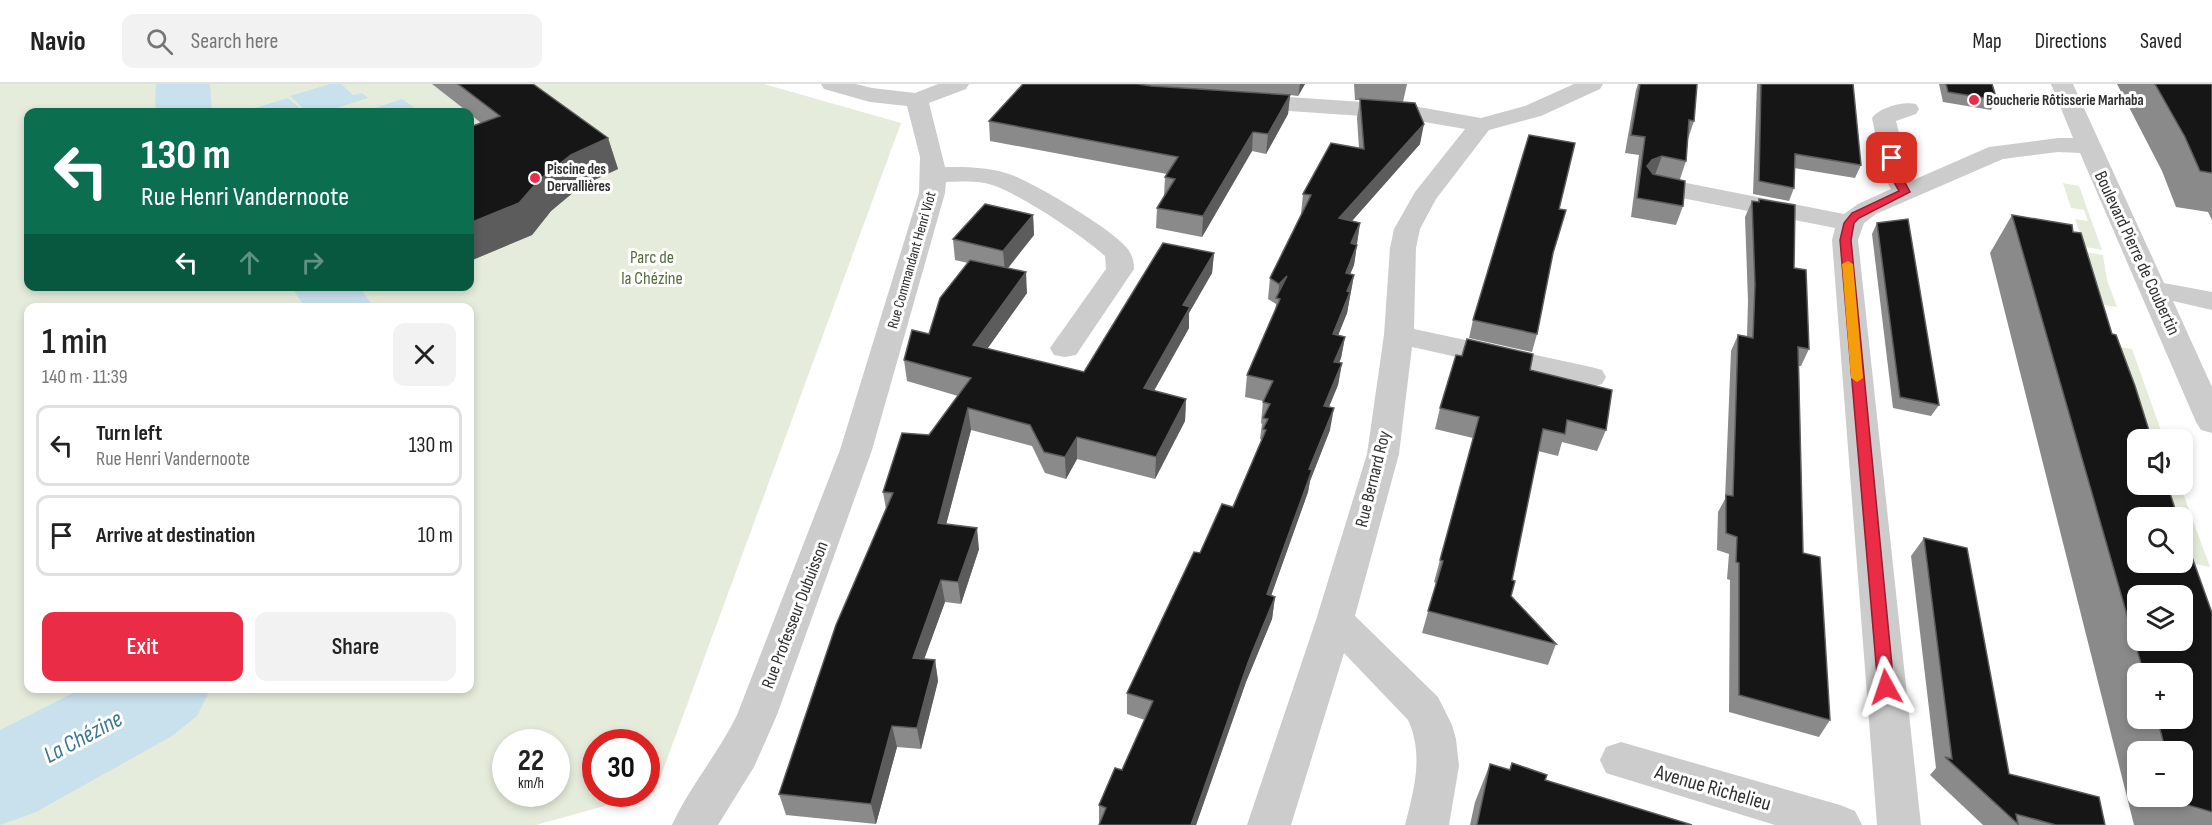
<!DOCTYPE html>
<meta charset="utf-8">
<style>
:root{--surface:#fff;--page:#f2f2f2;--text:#222;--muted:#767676;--line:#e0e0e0;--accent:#ea2c47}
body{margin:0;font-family:"Sofia Sans Condensed",sans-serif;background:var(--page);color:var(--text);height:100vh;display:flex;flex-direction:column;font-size:22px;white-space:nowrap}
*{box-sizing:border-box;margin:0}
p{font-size:20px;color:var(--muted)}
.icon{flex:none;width:33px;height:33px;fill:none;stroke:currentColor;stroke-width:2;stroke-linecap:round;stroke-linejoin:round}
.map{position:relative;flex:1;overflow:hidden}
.details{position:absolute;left:24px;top:219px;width:450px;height:390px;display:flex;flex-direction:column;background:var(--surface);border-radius:12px;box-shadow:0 3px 9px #0003}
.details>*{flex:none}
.hud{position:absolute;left:24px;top:24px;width:450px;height:183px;border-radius:12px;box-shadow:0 3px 9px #0003;background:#0b6e4f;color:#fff;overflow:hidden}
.fabs{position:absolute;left:2127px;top:345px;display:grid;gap:12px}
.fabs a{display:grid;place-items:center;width:66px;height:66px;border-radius:12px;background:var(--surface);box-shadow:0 3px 9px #0003;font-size:30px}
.speed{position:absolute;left:492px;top:645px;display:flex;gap:12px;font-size:30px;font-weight:700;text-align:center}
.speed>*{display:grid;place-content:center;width:78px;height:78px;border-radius:50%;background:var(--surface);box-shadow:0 3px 9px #0003;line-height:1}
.speed small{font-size:15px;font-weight:400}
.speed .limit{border:9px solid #d22;background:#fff;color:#111}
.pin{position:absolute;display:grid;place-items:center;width:51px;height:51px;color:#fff;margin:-26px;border-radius:12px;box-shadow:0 3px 9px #0006}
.me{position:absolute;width:66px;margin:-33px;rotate:355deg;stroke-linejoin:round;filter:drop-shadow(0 0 4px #0008)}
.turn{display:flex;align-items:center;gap:21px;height:126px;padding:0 18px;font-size:27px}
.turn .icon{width:78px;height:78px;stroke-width:2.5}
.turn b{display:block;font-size:42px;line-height:51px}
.lanes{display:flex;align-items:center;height:57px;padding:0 18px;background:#0003;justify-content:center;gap:30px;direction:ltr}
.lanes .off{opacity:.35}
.round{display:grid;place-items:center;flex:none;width:63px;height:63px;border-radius:12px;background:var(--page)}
.overview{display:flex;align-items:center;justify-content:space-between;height:102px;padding:0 18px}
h1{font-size:36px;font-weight:600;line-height:45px}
.primary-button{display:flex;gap:12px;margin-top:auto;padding:12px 18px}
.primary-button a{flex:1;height:69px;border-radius:12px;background:var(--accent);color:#fff;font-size:24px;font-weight:600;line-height:69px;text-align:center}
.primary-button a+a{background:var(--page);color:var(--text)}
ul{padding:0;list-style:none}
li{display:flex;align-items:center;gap:18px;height:81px;margin:0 12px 9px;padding:0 6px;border:3px solid var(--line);border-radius:12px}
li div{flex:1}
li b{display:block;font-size:22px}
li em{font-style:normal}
header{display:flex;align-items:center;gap:36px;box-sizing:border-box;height:84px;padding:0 30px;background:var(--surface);border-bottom:2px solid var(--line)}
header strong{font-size:28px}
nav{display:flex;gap:33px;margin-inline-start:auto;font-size:21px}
.search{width:420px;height:54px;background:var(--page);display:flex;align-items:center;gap:15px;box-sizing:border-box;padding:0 21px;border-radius:12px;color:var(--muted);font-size:22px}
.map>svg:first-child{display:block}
</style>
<header>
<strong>Navio</strong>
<div class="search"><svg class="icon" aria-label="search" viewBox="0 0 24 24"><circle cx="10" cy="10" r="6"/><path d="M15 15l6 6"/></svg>Search here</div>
<nav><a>Map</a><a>Directions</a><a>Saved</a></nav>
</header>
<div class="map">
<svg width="2212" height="741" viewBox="0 0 2212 741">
<rect width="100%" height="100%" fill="#fff"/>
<g fill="#e6ecdc" fill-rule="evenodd">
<path d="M 0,0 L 764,0 L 901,39 L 655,708 L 536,741 L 0,741 ZM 28,28 L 470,28 L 470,202 L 28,202 ZM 28,224 L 470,224 L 470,604 L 28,604 ZM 506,658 L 556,658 L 556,710 L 506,710 ZM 596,658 L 646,658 L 646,710 L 596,710 Z"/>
<path d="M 2063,99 L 2079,102 L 2102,166 L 2085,163 L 2075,135 L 2088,137 L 2084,126 L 2071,124 Z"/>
<path d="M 2086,168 L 2103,171 L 2107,196 L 2117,223 L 2104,221 Z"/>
<path d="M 2119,263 L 2132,265 L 2164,355 L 2151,355 Z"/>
<path d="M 2166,401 L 2180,401 L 2210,483 L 2194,480 L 2183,447 L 2182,434 L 2178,433 Z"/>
</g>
<g fill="#c8e1ed">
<path d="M 330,0 L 341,0 L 353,11 L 362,9 L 368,14 L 323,28 L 307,28 L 290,12 Z"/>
<path d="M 288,14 L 304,28 L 250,28 L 248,26 Z"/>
<path d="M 402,15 L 420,28 L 363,28 Z"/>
</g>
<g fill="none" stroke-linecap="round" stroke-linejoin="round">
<g fill="#c8e1ed" fill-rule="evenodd">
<path d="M 156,0 L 210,0 L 212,28 L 157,28 L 155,21 Z"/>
<path d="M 291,202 L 359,202 L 374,224 L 305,224 Z"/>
<path d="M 83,604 L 211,604 L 197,632 L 172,652 L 36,728 L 0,741 L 0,646 Z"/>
</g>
<g fill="#ccc" fill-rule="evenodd">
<path d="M 821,0 L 856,0 L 872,4 L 915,9 L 938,0 L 969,0 L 966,5 L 929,19 L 945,83 C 967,83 989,83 1009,90 C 1033,98 1112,145 1127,164 C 1132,170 1134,177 1134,185 L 1076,271 L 1065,273 L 1054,271 L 1050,264 L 1106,185 L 1105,172 C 1085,153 1017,108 992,101 C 978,96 960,98 946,98 L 945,109 L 872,366 L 777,631 L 754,683 L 718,741 L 672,741 C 690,702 718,670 737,631 L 840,366 L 919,109 L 920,73 L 907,22 L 870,18 L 824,5 Z"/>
<path d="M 1574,0 L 1603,0 L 1600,5 L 1541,32 L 1489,46 L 1436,115 L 1420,145 L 1416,164 L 1414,245 L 1591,283 L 1602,286 L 1606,293 L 1602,300 L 1591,303 L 1412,263 L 1399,370 L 1355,532 L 1438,613 L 1452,641 L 1456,655 L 1459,682 L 1449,741 L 1405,741 C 1414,706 1424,671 1408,636 L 1344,569 L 1291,741 L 1247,741 L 1316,536 L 1367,370 L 1384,251 L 1390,164 L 1394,145 L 1415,108 L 1465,45 L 1407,35 L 1243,24 L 1235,22 L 1232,17 L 1235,12 L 1243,10 L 1407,21 L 1481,34 L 1525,22 Z"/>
<path d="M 2051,0 L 2073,0 L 2164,199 L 2212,208 L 2212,226 L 2173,217 L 2212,303 L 2212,349 L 2201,346 L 2196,338 L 2080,69 L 2058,68 L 2003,75 L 1876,130 L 1864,139 L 1858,156 L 1921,741 L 1877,741 L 1832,156 L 1835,144 L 1656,109 L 1647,106 L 1643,101 L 1647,96 L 1656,93 L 1844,130 L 1858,120 L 1891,105 L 1884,93 L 1872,34 C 1880,23 1904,17 1916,20 L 1919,25 L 1916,30 L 1896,37 L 1911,97 L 1989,63 L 2058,54 L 2073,54 Z"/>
<path d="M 1621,658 L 1840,721 L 1855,727 L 1862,741 L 1775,741 L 1606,689 L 1600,676 L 1606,663 Z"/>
</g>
</g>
<g fill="#8a8a8a" fill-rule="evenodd">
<path d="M 432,0 L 533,0 L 608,54 L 618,85 L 581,102 L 551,127 L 532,151 L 470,177 L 470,43 L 481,39 L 470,30 L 470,28 L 468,28 Z"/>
<path d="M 1026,0 L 1305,0 L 1298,12 L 1290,11 L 1288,30 L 1266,70 L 1252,67 L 1202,153 L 1156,144 L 1157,124 L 1164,112 L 1165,93 L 1167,90 L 990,57 L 989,37 Z"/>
<path d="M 1354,0 L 1407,0 L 1403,18 L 1420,60 L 1352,137 L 1360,139 L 1354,181 L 1350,190 L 1354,191 L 1347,229 L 1338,251 L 1345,253 L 1341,274 L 1339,279 L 1342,279 L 1338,301 L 1329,323 L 1330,346 L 1310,397 L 1308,408 L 1271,511 L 1275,513 L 1272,535 L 1246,598 L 1196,741 L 1099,741 L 1099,721 L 1122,686 L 1145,636 L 1127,630 L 1127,609 L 1200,469 L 1233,423 L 1262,356 L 1260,355 L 1262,340 L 1261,339 L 1263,317 L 1245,313 L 1247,291 L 1275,228 L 1276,220 L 1268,215 L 1270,194 L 1302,130 L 1301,130 L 1303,110 L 1359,64 L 1357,34 L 1360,16 L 1355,16 Z"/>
<path d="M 1638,0 L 1697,0 L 1694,37 L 1688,55 L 1686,77 L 1680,95 L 1683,122 L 1676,141 L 1631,133 L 1639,71 L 1625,69 L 1636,6 Z"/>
<path d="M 1757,0 L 1853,0 L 1861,81 L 1855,94 L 1794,84 L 1794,104 L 1789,117 L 1753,110 Z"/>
<path d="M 1939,0 L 1992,0 L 1997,16 L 1991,26 L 1943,18 Z"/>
<path d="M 2117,0 L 2212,0 L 2212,136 L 2208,128 L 2176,123 L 2162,87 Z"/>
<path d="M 1759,115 L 1794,184 L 1809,265 L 1801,282 L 1799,282 L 1803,469 L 1830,636 L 1819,653 L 1729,628 L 1730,496 L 1727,495 L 1729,470 L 1717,466 L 1718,428 L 1725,415 L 1731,267 L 1738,251 L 1747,252 L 1748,217 L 1745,133 L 1752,117 L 1758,118 Z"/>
<path d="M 1559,125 L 1553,169 L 1537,250 L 1532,268 L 1469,254 L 1473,236 Z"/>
<path d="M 1033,131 L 1034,151 L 1007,184 L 1027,209 L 987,265 L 1084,288 L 1214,169 L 1212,189 L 1189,229 L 1189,244 L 1154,307 L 1186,315 L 1185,337 L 1155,395 L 1077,375 L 1066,395 L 1045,389 L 1032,362 L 971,346 L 946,440 L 979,465 L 961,520 L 945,518 L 924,575 L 935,576 L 938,597 L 921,665 L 897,663 L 876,740 L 786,731 L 779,710 L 886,425 L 883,408 L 929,351 L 958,312 L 907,297 L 904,276 L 929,250 L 968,179 L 955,176 L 953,155 Z"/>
<path d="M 2012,131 L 2073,148 L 2112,250 L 2138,356 L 2212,529 L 2212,741 L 2134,741 L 1990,169 ZM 2138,590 L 2182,590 L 2182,634 L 2138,634 ZM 2138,668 L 2182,668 L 2182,712 L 2138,712 Z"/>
<path d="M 1877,139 L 1939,321 L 1931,332 L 1893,324 L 1872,150 Z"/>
<path d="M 1530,286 L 1606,346 L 1597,367 L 1562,358 L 1558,372 L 1538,367 L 1512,496 L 1511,512 L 1556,560 L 1548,581 L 1422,549 L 1436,499 L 1434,498 L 1473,354 L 1435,345 L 1440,324 Z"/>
<path d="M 1924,454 L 2009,690 L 2105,741 L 1983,741 L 1930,691 L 1936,684 L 1911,472 Z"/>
<path d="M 1512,679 L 1545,696 L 1692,741 L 1470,741 L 1475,718 L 1490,680 L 1509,686 Z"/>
</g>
<g fill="#5c5c5c">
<path d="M 1300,0 L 1305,0 L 1298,12 Z"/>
<path d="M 1290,11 L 1288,30 L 1266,70 L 1268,50 Z"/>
<path d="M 1424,40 L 1420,60 L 1336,155 L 1339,134 Z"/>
<path d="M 1253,48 L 1252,67 L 1202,153 L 1203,132 Z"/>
<path d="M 608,54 L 618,85 L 581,102 L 551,127 L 532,151 L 470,177 L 470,139 L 540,95 L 571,71 Z"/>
<path d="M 1662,72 L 1655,91 L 1645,95 L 1647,82 L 1652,76 Z"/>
<path d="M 1033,131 L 1034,151 L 1005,188 L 1003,167 Z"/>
<path d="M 1360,139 L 1357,159 L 1347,180 L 1351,159 Z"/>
<path d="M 1357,161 L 1354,181 L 1342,210 L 1346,189 Z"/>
<path d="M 1214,169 L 1212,189 L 1189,229 L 1189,244 L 1143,326 L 1144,304 L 1183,221 Z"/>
<path d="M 1026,188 L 1027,209 L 975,282 L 973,261 Z"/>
<path d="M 1354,191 L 1347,229 L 1330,272 L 1333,250 L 1347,207 Z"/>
<path d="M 1287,192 L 1280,215 L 1278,214 L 1279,200 Z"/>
<path d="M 1345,253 L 1341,274 L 1331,299 L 1334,278 Z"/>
<path d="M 1342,279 L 1338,301 L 1320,344 L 1324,322 Z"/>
<path d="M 1186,315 L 1185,337 L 1155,395 L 1156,373 Z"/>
<path d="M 968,324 L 971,346 L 941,460 L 938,439 Z"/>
<path d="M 1334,324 L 1330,346 L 1310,397 L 1308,408 L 1264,532 L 1267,510 L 1309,385 Z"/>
<path d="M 1077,353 L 1077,375 L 1066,395 L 1065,373 Z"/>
<path d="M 977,444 L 979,465 L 961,520 L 958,498 Z"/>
<path d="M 941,496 L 945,518 L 917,595 L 913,574 Z"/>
<path d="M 1275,513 L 1272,535 L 1246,598 L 1196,741 L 1191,741 L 1249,576 Z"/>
<path d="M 935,576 L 938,597 L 921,665 L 917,644 Z"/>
<path d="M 892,642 L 897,663 L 876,740 L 871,720 Z"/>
</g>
<g fill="#161616" stroke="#5c5c5c" stroke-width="1.5" fill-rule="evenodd">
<path d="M 458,0 L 533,0 L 608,54 L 571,71 L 540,95 L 519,119 L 470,139 L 470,43 L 500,32 Z"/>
<path d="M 1023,0 L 1137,0 L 1151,2 L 1290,11 L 1268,50 L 1253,48 L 1203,132 L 1157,124 L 1175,95 L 1165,93 L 1178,73 L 989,37 Z"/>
<path d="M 1640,0 L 1697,0 L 1694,37 L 1689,36 L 1686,77 L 1662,72 L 1652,76 L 1647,82 L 1653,90 L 1685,97 L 1683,122 L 1637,114 L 1645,53 L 1631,51 Z"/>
<path d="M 1761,0 L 1853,0 L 1861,81 L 1795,70 L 1794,104 L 1759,97 Z"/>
<path d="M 1946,0 L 1992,0 L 1997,16 L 1948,8 Z"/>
<path d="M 2155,0 L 2212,0 L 2212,89 L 2200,87 L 2185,53 Z"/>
<path d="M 1360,15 L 1415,19 L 1424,40 L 1339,134 L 1360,139 L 1351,159 L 1357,161 L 1346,189 L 1354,191 L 1347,207 L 1350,208 L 1333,250 L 1345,253 L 1334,278 L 1342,279 L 1324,322 L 1334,324 L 1309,385 L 1312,386 L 1267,510 L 1275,513 L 1249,576 L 1191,741 L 1099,741 L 1106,724 L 1099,721 L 1115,684 L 1122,686 L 1153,617 L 1127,609 L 1194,468 L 1200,469 L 1222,420 L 1233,423 L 1266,346 L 1263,345 L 1268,335 L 1263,334 L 1270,320 L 1263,318 L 1273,297 L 1247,291 L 1280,215 L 1276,214 L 1287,192 L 1279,200 L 1270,194 L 1311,111 L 1303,110 L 1331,59 L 1364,65 Z"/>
<path d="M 1529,51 L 1575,59 L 1559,125 L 1566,126 L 1553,169 L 1537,250 L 1473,236 Z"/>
<path d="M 1759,115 L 1795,121 L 1794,184 L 1806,186 L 1809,265 L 1798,263 L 1803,469 L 1820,473 L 1830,636 L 1739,611 L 1739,479 L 1736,478 L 1737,453 L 1726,449 L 1726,411 L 1733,412 L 1738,251 L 1753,254 L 1755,201 L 1752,117 L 1759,118 Z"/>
<path d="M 985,120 L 1033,131 L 1003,167 L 953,155 Z"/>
<path d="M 2012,131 L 2072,141 L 2073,148 L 2081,149 L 2112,250 L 2116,251 L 2135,302 L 2152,356 L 2138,356 L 2138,400 L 2167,400 L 2178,434 L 2138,434 L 2138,478 L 2182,478 L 2182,445 L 2212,529 L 2212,728 L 2181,719 L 2179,712 L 2182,712 L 2182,668 L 2166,668 L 2157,634 L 2182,634 L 2182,590 L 2144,590 ZM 2138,512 L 2182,512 L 2182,556 L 2138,556 Z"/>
<path d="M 1908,135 L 1939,321 L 1900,313 L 1877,139 Z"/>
<path d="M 1163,159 L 1214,169 L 1183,221 L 1190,223 L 1144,304 L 1186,315 L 1156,373 L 1077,353 L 1065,373 L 1044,368 L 1030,341 L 968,324 L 938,439 L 977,444 L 958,498 L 941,496 L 913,574 L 935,576 L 917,644 L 892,642 L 871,720 L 779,710 L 836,541 L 893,409 L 883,408 L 902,349 L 929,351 L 971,294 L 904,276 L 912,246 L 929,250 L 940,214 L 970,176 L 1026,188 L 973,261 L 1084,288 Z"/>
<path d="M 1467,255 L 1533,270 L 1530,286 L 1612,306 L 1606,346 L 1567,336 L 1565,350 L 1543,345 L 1512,496 L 1515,497 L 1511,512 L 1556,560 L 1428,527 L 1443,477 L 1440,476 L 1479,333 L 1440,324 L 1456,271 L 1462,272 Z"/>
<path d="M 1924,454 L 1967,464 L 2009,690 L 2099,713 L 2105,741 L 2056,741 L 2016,730 L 2018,740 L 1945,673 L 1952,675 Z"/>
<path d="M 1512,679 L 1547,691 L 1545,696 L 1692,741 L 1477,741 L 1490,680 L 1510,686 Z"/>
</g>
<path fill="#ea2c47" stroke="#981d2e" stroke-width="1.5" d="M 1892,70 L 1897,74 L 1902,93 L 1910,108 L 1859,134 L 1854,139 L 1851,156 L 1894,603 L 1892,608 L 1886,610 L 1880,608 L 1878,603 L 1840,156 L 1844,139 L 1852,129 L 1899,107 L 1891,93 L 1887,74 Z"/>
<path fill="#f59e0b" d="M 1848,177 L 1853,180 L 1863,294 L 1857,298 L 1851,294 L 1842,180 Z"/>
<g fill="#ea2c47" stroke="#fff" stroke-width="2">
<circle cx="1974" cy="16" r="6"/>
<circle cx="535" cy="94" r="6"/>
</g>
<g text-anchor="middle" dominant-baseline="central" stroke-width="6" stroke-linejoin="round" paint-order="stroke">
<g font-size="15" font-weight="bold" fill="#2f2f2f" stroke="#fff" text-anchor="start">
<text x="1986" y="16">Boucherie Rôtisserie Marhaba</text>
<text x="547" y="85">Piscine des<tspan x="547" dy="17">Dervallières</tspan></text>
</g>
<g font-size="15" fill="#2f2f2f" stroke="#fff">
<text transform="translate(912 176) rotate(-74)">Rue Commandant Henri Viot</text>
</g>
<g font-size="18" fill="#2f2f2f" stroke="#fff">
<text transform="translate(2137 169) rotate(65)">Boulevard Pierre de Coubertin</text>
<text transform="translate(1373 395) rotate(-76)">Rue Bernard Roy</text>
<text transform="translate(795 531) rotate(-69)">Rue Professeur Dubuisson</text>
</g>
<g font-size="18" fill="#556c3b" stroke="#fff">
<text x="652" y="173">Parc de<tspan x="652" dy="21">la Chézine</tspan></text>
</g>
<g font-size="21" fill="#2f2f2f" stroke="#fff">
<text transform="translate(1713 704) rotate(16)">Avenue Richelieu</text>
</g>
<g font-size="24" font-style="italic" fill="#3a7794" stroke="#fff">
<text transform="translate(83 653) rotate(-28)">La Chézine</text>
</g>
</g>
</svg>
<div class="fabs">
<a><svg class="icon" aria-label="sound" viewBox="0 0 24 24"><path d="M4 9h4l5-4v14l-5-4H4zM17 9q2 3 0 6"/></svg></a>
<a><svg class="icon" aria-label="search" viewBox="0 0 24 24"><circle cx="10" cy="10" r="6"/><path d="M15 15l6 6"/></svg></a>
<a><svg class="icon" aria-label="layers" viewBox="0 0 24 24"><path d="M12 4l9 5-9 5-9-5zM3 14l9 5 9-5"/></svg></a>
<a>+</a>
<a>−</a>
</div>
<div class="speed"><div>22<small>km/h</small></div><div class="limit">30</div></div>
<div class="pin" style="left:1892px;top:74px;background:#d93025"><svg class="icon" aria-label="arrive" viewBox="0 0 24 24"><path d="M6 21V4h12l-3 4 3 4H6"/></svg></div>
<svg class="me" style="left:1886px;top:603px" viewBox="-20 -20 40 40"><path d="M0-17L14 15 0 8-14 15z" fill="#ea2c47" stroke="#fff" stroke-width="4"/></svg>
<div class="hud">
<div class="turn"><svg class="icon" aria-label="left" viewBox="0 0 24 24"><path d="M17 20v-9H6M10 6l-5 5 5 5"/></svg><div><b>130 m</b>Rue Henri Vandernoote</div></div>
<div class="lanes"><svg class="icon" aria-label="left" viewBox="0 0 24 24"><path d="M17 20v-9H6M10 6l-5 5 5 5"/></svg><svg class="icon off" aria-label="ahead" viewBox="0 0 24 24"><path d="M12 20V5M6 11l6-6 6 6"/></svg><svg class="icon off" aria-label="right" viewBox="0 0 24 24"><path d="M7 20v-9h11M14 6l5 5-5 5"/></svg></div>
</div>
<section class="details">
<div class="overview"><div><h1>1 min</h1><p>140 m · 11:39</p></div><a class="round"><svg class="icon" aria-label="close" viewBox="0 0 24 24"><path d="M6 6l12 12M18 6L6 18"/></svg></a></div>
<ul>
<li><svg class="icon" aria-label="left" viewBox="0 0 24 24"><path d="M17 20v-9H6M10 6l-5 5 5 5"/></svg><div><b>Turn left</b><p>Rue Henri Vandernoote</p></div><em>130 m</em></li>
<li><svg class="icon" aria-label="arrive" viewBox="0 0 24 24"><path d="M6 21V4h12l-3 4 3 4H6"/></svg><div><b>Arrive at destination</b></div><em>10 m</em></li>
</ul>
<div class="primary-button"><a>Exit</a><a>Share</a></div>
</section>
</div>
